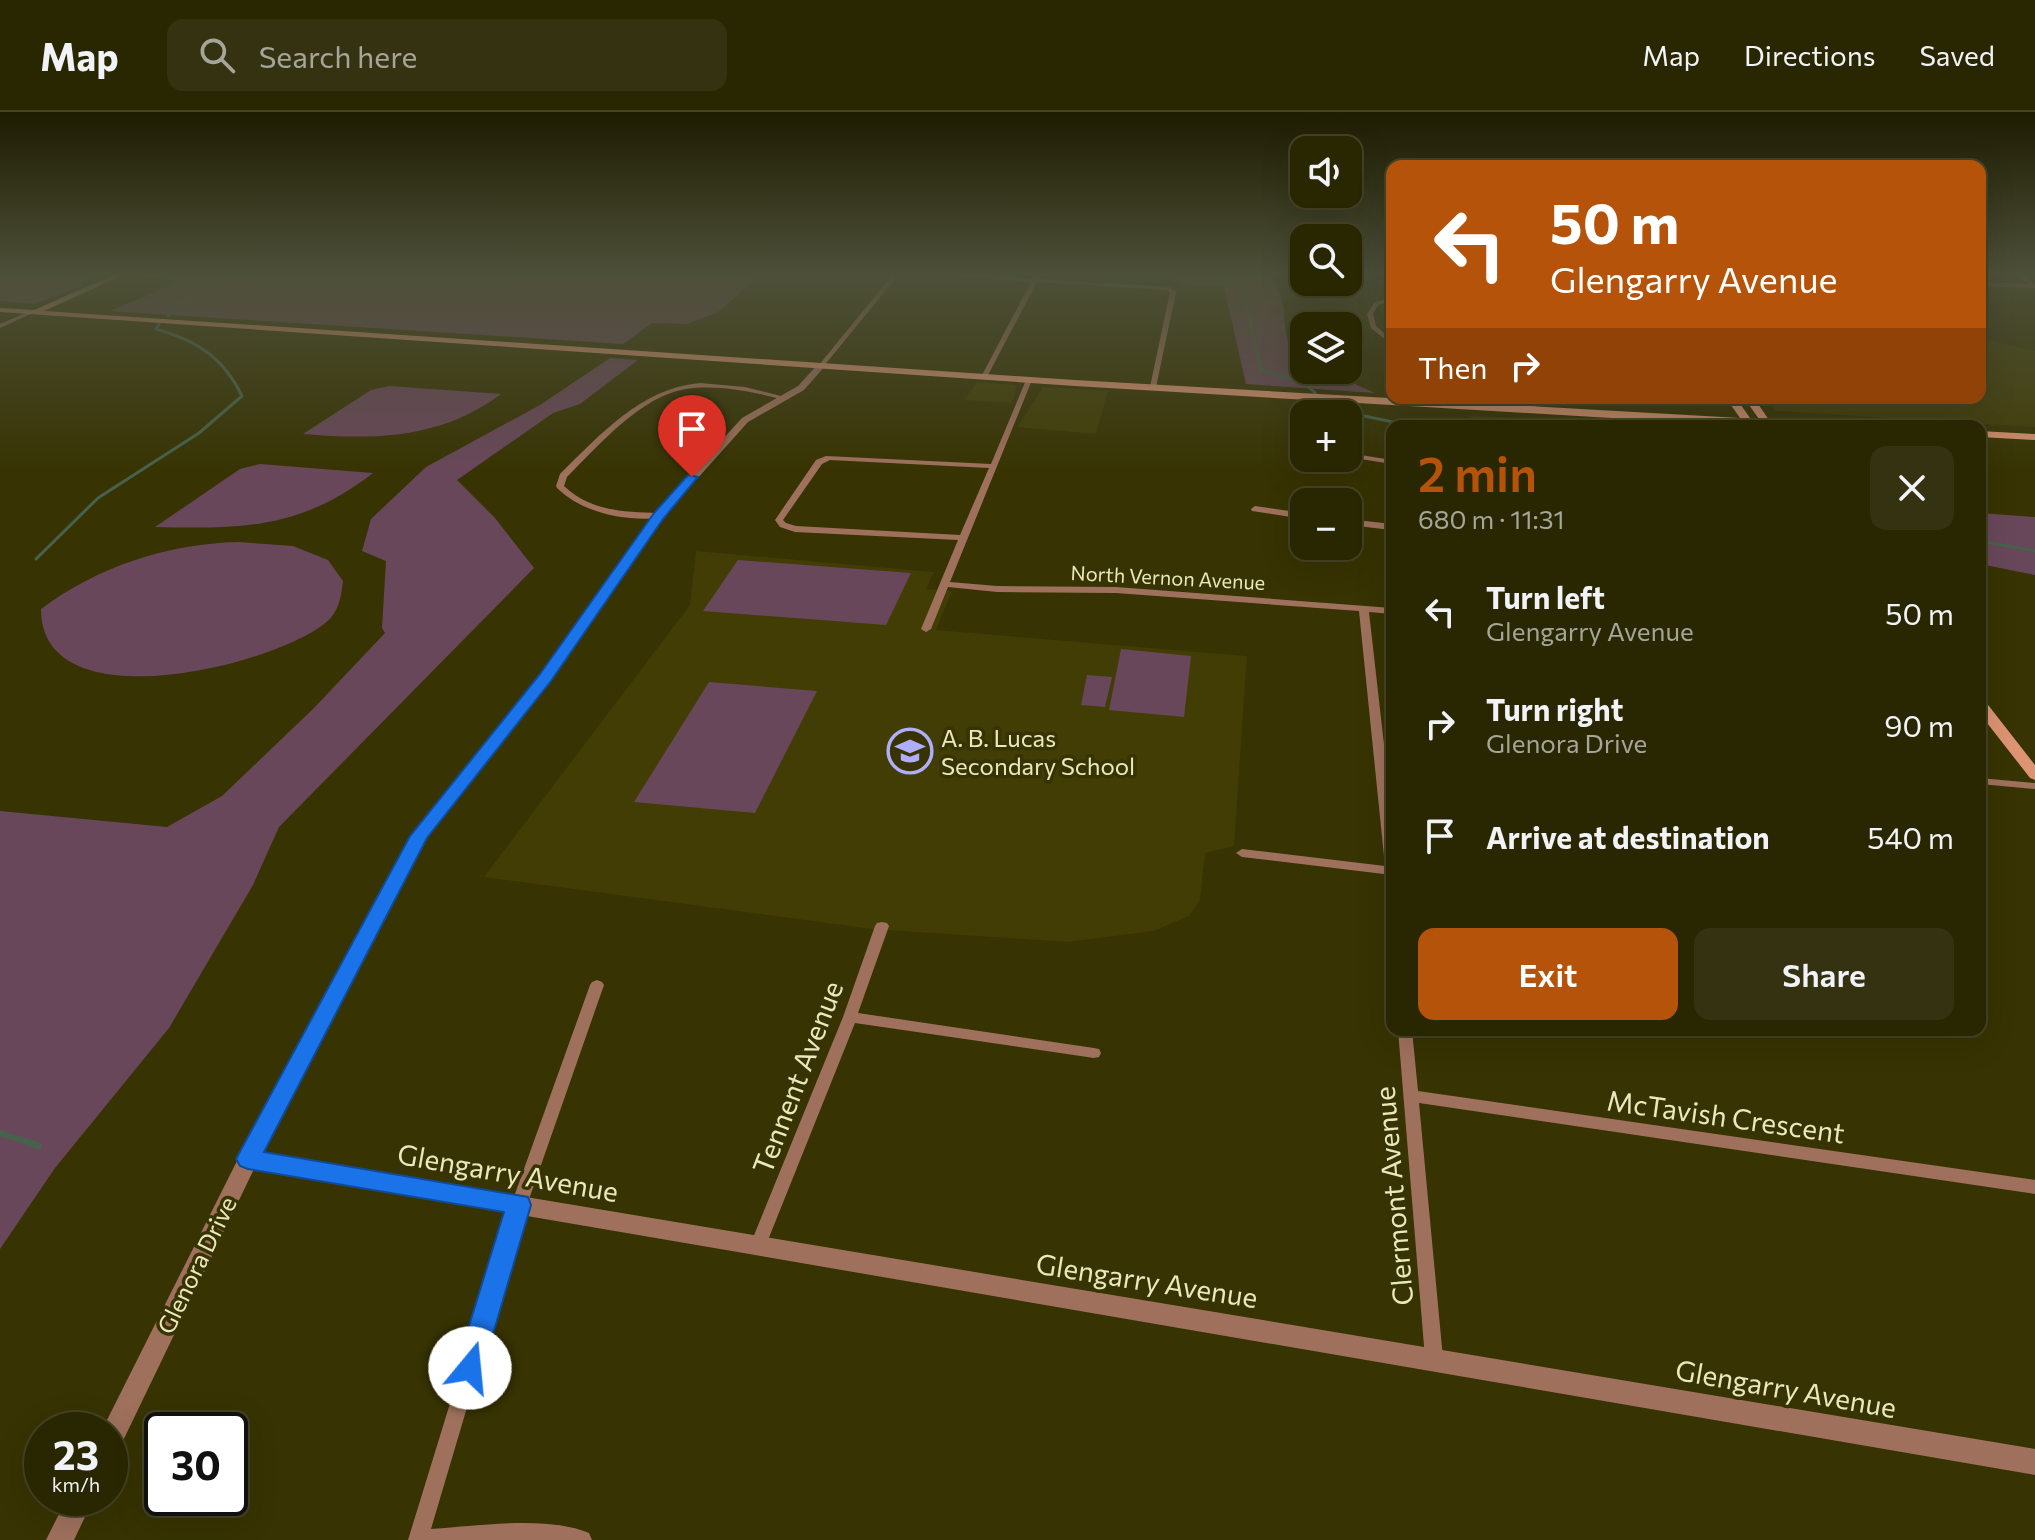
<!DOCTYPE html>
<meta charset="utf-8">
<style>
:root{--surface:#292602;--page:#353211;--text:#f1f3f6;--muted:#a5a599;--line:#454324;--accent:#b45309}
body{margin:0;font-family:Commissioner,sans-serif;background:var(--page);color:var(--text);height:100vh;display:flex;flex-direction:column;font-size:30px;white-space:nowrap}
*{box-sizing:border-box;margin:0}
p{font-size:26px;color:var(--muted)}
.icon{flex:none;width:44px;height:44px;fill:none;stroke:currentColor;stroke-width:2;stroke-linecap:round;stroke-linejoin:round}
.map{position:relative;flex:1;overflow:hidden}
.drawer{position:absolute;left:1386px;top:308px;width:600px;height:616px;display:flex;flex-direction:column;background:var(--surface);border-radius:16px;box-shadow:0 8px 32px #0002,0 0 0 2px var(--line)}
.drawer>*{flex:none}
.banner{position:absolute;left:1386px;top:48px;width:600px;height:244px;border-radius:16px;box-shadow:0 8px 32px #0002,0 0 0 2px var(--line);background:#b45309;color:#fff;overflow:hidden}
.controls{position:absolute;left:1290px;top:24px;display:grid;gap:16px}
.controls a{display:grid;place-items:center;width:72px;height:72px;border-radius:16px;background:var(--surface);box-shadow:0 8px 32px #0002,0 0 0 2px var(--line);font-size:40px}
.speed{position:absolute;left:24px;top:1300px;display:flex;gap:16px;font-size:40px;font-weight:700;text-align:center}
.speed>*{display:grid;place-content:center;width:104px;height:104px;border-radius:50%;background:var(--surface);box-shadow:0 8px 32px #0002,0 0 0 2px var(--line);line-height:1}
.speed small{font-size:20px;font-weight:400}
.speed .limit{border:4px solid #111;border-radius:12px;background:#fff;color:#111}
.pin{position:absolute;display:grid;place-items:center;width:68px;height:68px;color:#fff;margin:-82px -34px;border-radius:50% 50% 50% 0;rotate:-45deg;box-shadow:0 0 8px #0007}
.pin .icon{rotate:45deg}
.me{position:absolute;width:88px;margin:-44px;rotate:17deg;stroke-linejoin:round;filter:drop-shadow(0 0 6px #0008)}
.turn{display:flex;align-items:center;gap:28px;height:168px;padding:0 32px;font-size:36px}
.turn .icon{width:104px;height:104px;stroke-width:2.5}
.turn b{display:block;font-size:56px;line-height:68px}
.then{display:flex;align-items:center;height:76px;padding:0 32px;background:#0003;gap:16px;font-size:30px}
.round{display:grid;place-items:center;flex:none;width:84px;height:84px;border-radius:16px;background:var(--page)}
.summary{display:flex;align-items:center;justify-content:space-between;height:136px;padding:0 32px}
h1{font-size:48px;font-weight:600;line-height:60px;color:var(--accent)}
.primary-button{display:flex;gap:16px;margin-top:auto;padding:16px 32px}
.primary-button a{flex:1;height:92px;border-radius:16px;background:var(--accent);color:#fff;font-size:32px;font-weight:600;line-height:92px;text-align:center}
.primary-button a+a{background:var(--page);color:var(--text)}
ul{padding:0;list-style:none}
li{display:flex;align-items:center;gap:24px;height:112px;padding:0 32px}
li div{flex:1}
li b{display:block;font-size:30px}
li em{font-style:normal}
header{display:flex;align-items:center;gap:48px;box-sizing:border-box;height:112px;padding:0 40px;background:var(--surface);border-bottom:2px solid var(--line)}
header strong{font-size:38px}
nav{display:flex;gap:44px;margin-inline-start:auto;font-size:28px}
.search{width:560px;height:72px;background:var(--page);display:flex;align-items:center;gap:20px;box-sizing:border-box;padding:0 28px;border-radius:16px;color:var(--muted);font-size:30px}
.map>svg:first-child{display:block}
</style>
<header>
<strong>Map</strong>
<div class="search"><svg class="icon" aria-label="search" viewBox="0 0 24 24"><circle cx="10" cy="10" r="6"/><path d="M15 15l6 6"/></svg>Search here</div>
<nav><a>Map</a><a>Directions</a><a>Saved</a></nav>
</header>
<div class="map">
<svg width="2035" height="1428" viewBox="0 0 2035 1428">
<rect width="100%" height="100%" fill="#373302"/>
<g fill="#413d05">
<path d="M 1980,226 L 2035,239 L 2035,315 L 1776,299 L 1766,286 L 1980,286 Z"/>
<path d="M 977,270 L 1017,273 L 1012,291 L 964,288 Z"/>
<path d="M 1043,275 L 1108,279 L 1096,322 L 1018,315 Z"/>
<path d="M 1463,303 L 1638,314 L 1502,314 Z"/>
<path d="M 696,439 L 934,460 L 926,477 L 952,479 L 936,518 L 1247,544 L 1234,734 L 1205,741 L 1200,788 L 1189,804 L 1154,819 L 1067,830 L 872,817 L 484,765 L 690,493 Z"/>
</g>
<g fill="#69475a">
<path d="M 0,161 L 103,161 L 80,170 L 83,173 L 35,192 L 0,189 Z"/>
<path d="M 138,161 L 762,161 L 718,200 L 687,212 L 652,211 L 623,232 L 110,199 L 180,169 L 132,164 Z"/>
<path d="M 1164,161 C 1187,161 1238,157 1258,161 C 1300,171 1270,234 1304,249 L 1304,258 L 1324,258 L 1375,281 L 1246,272 L 1224,175 L 1180,172 Z"/>
<path d="M 610,246 L 638,248 L 580,292 L 553,301 L 457,368 L 495,406 L 534,456 L 279,715 L 253,773 L 169,916 L 55,1056 L 0,1137 L 0,699 L 167,715 L 222,684 L 314,596 L 385,521 L 382,516 L 386,449 L 362,439 L 371,407 L 426,355 L 540,293 Z"/>
<path d="M 389,274 L 501,282 C 441,327 375,328 303,322 L 371,278 Z"/>
<path d="M 260,352 L 373,361 C 301,417 242,417 155,415 L 240,357 Z"/>
<path d="M 1980,401 L 2035,405 L 2035,463 L 1980,452 Z"/>
<path d="M 238,430 L 293,434 L 328,448 L 343,469 C 341,486 339,501 324,512 C 269,555 41,611 41,497 C 99,454 167,432 238,430 Z"/>
<path d="M 738,448 L 911,461 L 886,513 L 703,499 Z"/>
<path d="M 1121,537 L 1191,544 L 1184,605 L 1109,598 Z"/>
<path d="M 1087,563 L 1112,565 L 1105,595 L 1081,593 Z"/>
<path d="M 709,570 L 817,579 L 755,701 L 634,690 Z"/>
</g>
<g fill="none" stroke-linecap="round" stroke-linejoin="round">
<g stroke="#47624c" stroke-width="3">
<path d="M 1185,161 L 1242,174 L 1261,258 L 1306,272 L 1324,290 L 1350,301 L 1412,314"/>
<path d="M 168,204 L 216,161"/>
<path d="M 1980,429 L 2035,439"/>
<path d="M 36,447 L 98,386 L 199,321 L 242,284 C 223,245 196,228 156,217 L 161,209"/>
</g>
<path stroke="#47624c" stroke-width="6" d="M 0,1021 L 33,1032"/>
<path stroke="#47624c" stroke-width="7" d="M 27,1030 L 38,1034"/>
<g fill="#9f715d" fill-rule="evenodd">
<path d="M 894,161 L 900,161 L 823,255 L 819,255 L 819,253 Z"/>
<path d="M 914,161 L 951,161 L 1033,166 L 1037,162 L 1040,164 L 1038,167 L 1170,175 L 1176,180 L 1156,275 L 1153,277 L 1150,275 L 1170,180 L 1166,178 L 1037,170 L 987,265 L 984,267 L 981,265 L 1031,170 Z"/>
<path d="M 2012,161 L 2019,161 L 2035,172 L 2035,175 Z"/>
<path d="M 1392,185 L 1392,189 L 1378,193 L 1373,202 L 1376,214 L 1392,228 L 1392,233 L 1371,216 L 1367,202 L 1374,191 Z"/>
<path d="M 30,199 L 35,200 L 0,216 L 0,212 Z"/>
<path d="M 1029,266 L 1032,268 L 950,470 L 997,474 L 1116,475 L 1392,496 L 1392,502 L 1369,500 L 1392,703 L 1392,763 L 1242,745 L 1236,741 L 1242,737 L 1385,754 L 1359,499 L 1116,481 L 997,480 L 948,475 L 931,517 L 926,520 L 921,517 L 958,428 L 795,420 L 780,415 L 775,408 L 816,348 L 826,344 L 991,352 L 1026,268 ZM 830,348 L 989,356 L 960,423 L 796,414 L 786,411 L 783,408 L 822,352 Z"/>
<path d="M 700,271 L 745,275 L 789,286 L 785,288 C 754,280 719,272 686,277 C 641,284 598,334 567,365 L 564,374 C 590,399 624,400 658,401 L 662,404 L 661,406 C 625,409 584,402 557,376 L 556,374 L 560,362 C 600,323 641,276 700,271 Z"/>
<path d="M 1527,286 L 1535,286 L 1536,301 L 1529,299 Z"/>
<path d="M 1348,341 L 1392,348 L 1392,352 L 1348,345 Z"/>
<path d="M 1255,394 L 1304,401 L 1304,407 L 1252,399 L 1251,397 Z"/>
<path d="M 1348,407 L 1392,412 L 1392,418 L 1348,413 Z"/>
<path d="M 1980,666 L 2035,671 L 2035,677 L 1980,672 Z"/>
<path d="M 882,810 L 887,811 L 889,814 L 858,901 L 1094,936 L 1099,937 L 1101,941 L 1099,945 L 1094,946 L 855,911 L 766,1133 L 764,1138 L 758,1140 L 752,1138 L 750,1133 L 843,905 L 875,814 L 877,811 Z"/>
<path d="M 597,868 L 602,870 L 604,873 L 527,1093 L 431,1417 C 478,1414 546,1403 589,1421 L 592,1428 L 408,1428 L 511,1093 L 590,873 L 592,870 Z"/>
<path d="M 1398,918 L 1412,918 L 1418,979 L 2035,1068 L 2035,1082 L 1419,991 L 1443,1246 L 1440,1252 L 1434,1254 L 1428,1252 L 1425,1246 Z"/>
</g>
<g fill="#9f715d" fill-rule="evenodd">
<path d="M 1980,170 L 2035,172 L 2035,176 L 1980,174 Z"/>
<path d="M 818,252 L 825,254 L 804,278 L 748,310 L 662,406 L 551,568 L 426,726 L 262,1041 L 2035,1337 L 2035,1363 L 254,1057 L 119,1337 L 110,1340 L 110,1318 L 102,1318 L 241,1041 L 413,720 L 541,562 L 654,402 L 742,306 L 798,274 Z"/>
<path d="M 67,1386 L 94,1386 L 74,1428 L 46,1428 Z"/>
</g>
<g fill="#dc9473" fill-rule="evenodd">
<path d="M 118,161 L 128,161 L 44,199 L 1075,268 L 1740,306 L 1726,286 L 1736,286 L 1750,306 L 1759,307 L 1744,286 L 1754,286 L 1769,308 L 1831,311 L 1836,314 L 1745,314 L 1075,274 L 0,200 L 0,196 L 34,198 Z"/>
<path d="M 1980,319 L 2035,322 L 2035,328 L 1980,325 Z"/>
<path d="M 1980,588 L 1985,589 L 2035,653 L 2035,668 L 2030,666 L 1980,602 Z"/>
</g>
</g>
<linearGradient id="sky" x2="0" y2="1"><stop stop-color="#1e1c01"/><stop offset="0.45" stop-color="#4d5039"/><stop offset="1" stop-color="#4d5039" stop-opacity="0"/></linearGradient>
<rect width="2035" height="361" fill="url(#sky)"/>
<path fill="#1a73e8" stroke="#114b97" stroke-width="2" d="M 688,363 L 698,365 L 663,407 L 551,569 L 427,726 L 264,1040 L 528,1085 L 531,1093 L 483,1256 L 479,1265 L 470,1269 L 460,1265 L 456,1256 L 504,1100 L 248,1057 L 240,1054 L 236,1047 L 410,724 L 540,562 L 654,401 Z"/>
<defs>
<g id="school-ring" transform="scale(2.3)"><circle r="9.5" fill="#373302" stroke="#b0aefa" stroke-width="1.5"/><path d="M0-5L7-2L0 1L-7-2ZM-4 1L0 2.5L4 1V4Q0 6-4 4Z" fill="#b0aefa"/></g>
</defs>
<g fill-rule="evenodd">
<use href="#school-ring" x="910" y="639"/>
</g>
<g text-anchor="middle" dominant-baseline="central" stroke-width="7" stroke-linejoin="round" paint-order="stroke">
<g font-size="20" fill="#eae8be" stroke="#373302">
<text transform="translate(1168 465) rotate(3)">North Vernon Avenue</text>
</g>
<g font-size="24" fill="#eae8be" stroke="#373302" text-anchor="start">
<text x="941" y="625">A. B. Lucas<tspan x="941" dy="28">Secondary School</tspan></text>
</g>
<g font-size="24" fill="#eae8be" stroke="#373302">
<text transform="translate(196 1153) rotate(-64)">Glenora Drive</text>
</g>
<g font-size="28" fill="#eae8be" stroke="#373302">
<text transform="translate(797 965) rotate(-69)">Tennent Avenue</text>
<text transform="translate(1726 1004) rotate(8)">McTavish Crescent</text>
<text transform="translate(508 1060) rotate(10)">Glengarry Avenue</text>
<text transform="translate(1393 1084) rotate(-95)">Clermont Avenue</text>
<text transform="translate(1147 1168) rotate(9)">Glengarry Avenue</text>
<text transform="translate(1786 1276) rotate(10)">Glengarry Avenue</text>
</g>
</g>
</svg>
<div class="controls">
<a><svg class="icon" aria-label="sound" viewBox="0 0 24 24"><path d="M4 9h4l5-4v14l-5-4H4zM17 9q2 3 0 6"/></svg></a>
<a><svg class="icon" aria-label="search" viewBox="0 0 24 24"><circle cx="10" cy="10" r="6"/><path d="M15 15l6 6"/></svg></a>
<a><svg class="icon" aria-label="layers" viewBox="0 0 24 24"><path d="M12 4l9 5-9 5-9-5zM3 14l9 5 9-5"/></svg></a>
<a>+</a>
<a>−</a>
</div>
<div class="speed"><div>23<small>km/h</small></div><div class="limit">30</div></div>
<div class="pin" style="left:692px;top:365px;background:#d93025"><svg class="icon" aria-label="arrive" viewBox="0 0 24 24"><path d="M6 21V4h12l-3 4 3 4H6"/></svg></div>
<svg class="me" style="left:470px;top:1256px" viewBox="-20 -20 40 40"><circle r="19" fill="#fff"/><path d="M0-13L10 11 0 6-10 11z" fill="#1a73e8"/></svg>
<div class="banner">
<div class="turn"><svg class="icon" aria-label="left" viewBox="0 0 24 24"><path d="M17 20v-9H6M10 6l-5 5 5 5"/></svg><div><b>50 m</b>Glengarry Avenue</div></div>
<div class="then">Then<svg class="icon" aria-label="right" viewBox="0 0 24 24"><path d="M7 20v-9h11M14 6l5 5-5 5"/></svg></div>
</div>
<section class="drawer">
<div class="summary"><div><h1>2 min</h1><p>680 m · 11:31</p></div><a class="round"><svg class="icon" aria-label="close" viewBox="0 0 24 24"><path d="M6 6l12 12M18 6L6 18"/></svg></a></div>
<ul>
<li><svg class="icon" aria-label="left" viewBox="0 0 24 24"><path d="M17 20v-9H6M10 6l-5 5 5 5"/></svg><div><b>Turn left</b><p>Glengarry Avenue</p></div><em>50 m</em></li>
<li><svg class="icon" aria-label="right" viewBox="0 0 24 24"><path d="M7 20v-9h11M14 6l5 5-5 5"/></svg><div><b>Turn right</b><p>Glenora Drive</p></div><em>90 m</em></li>
<li><svg class="icon" aria-label="arrive" viewBox="0 0 24 24"><path d="M6 21V4h12l-3 4 3 4H6"/></svg><div><b>Arrive at destination</b></div><em>540 m</em></li>
</ul>
<div class="primary-button"><a>Exit</a><a>Share</a></div>
</section>
</div>
